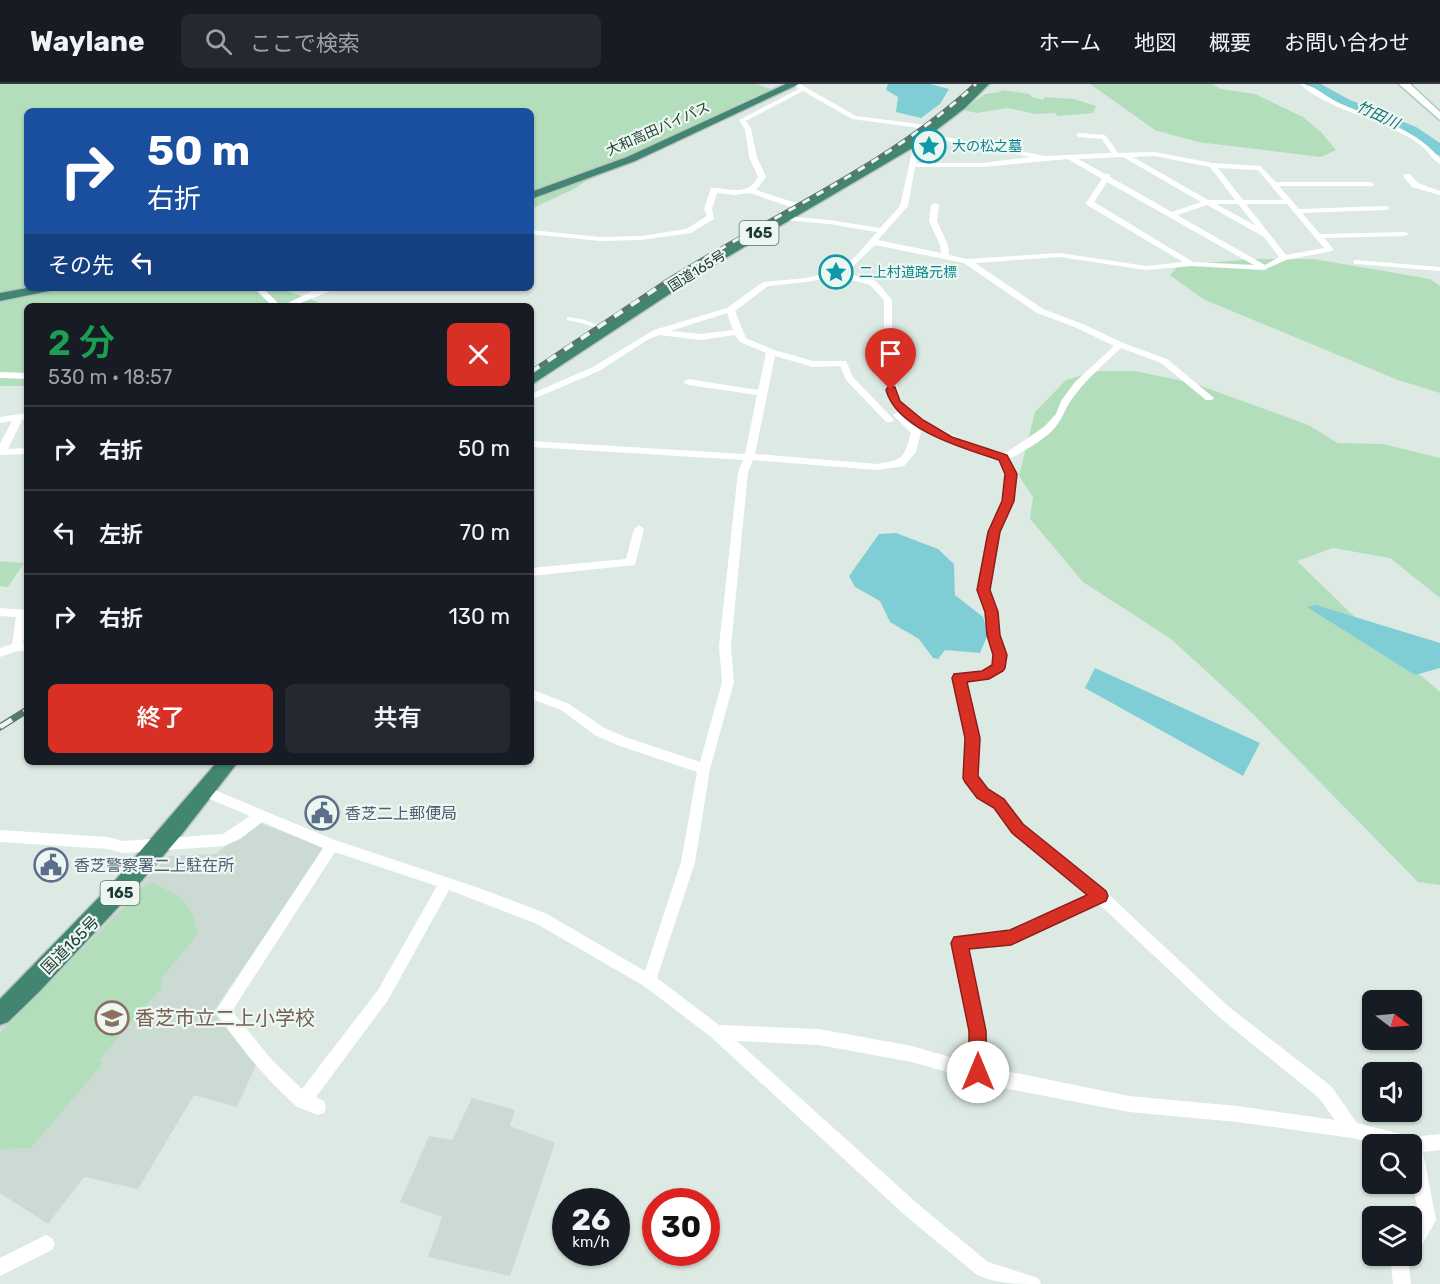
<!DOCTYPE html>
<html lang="ja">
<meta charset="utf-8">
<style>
:root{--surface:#171b24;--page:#242831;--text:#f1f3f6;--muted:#9ea1a6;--line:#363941;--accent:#d93025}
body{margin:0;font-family:Rubik,"Noto Sans JP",sans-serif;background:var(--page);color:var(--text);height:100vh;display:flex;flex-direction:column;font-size:22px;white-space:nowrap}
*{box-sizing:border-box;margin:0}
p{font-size:20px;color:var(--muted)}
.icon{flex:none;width:33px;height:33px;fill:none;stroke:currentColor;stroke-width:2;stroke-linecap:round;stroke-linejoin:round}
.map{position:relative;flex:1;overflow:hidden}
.side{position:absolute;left:24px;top:219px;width:510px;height:462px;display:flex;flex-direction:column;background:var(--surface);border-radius:9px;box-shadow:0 2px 4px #0004}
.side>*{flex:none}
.guide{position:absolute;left:24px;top:24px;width:510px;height:183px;border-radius:9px;box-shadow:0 2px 4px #0004;background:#1a4fa0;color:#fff;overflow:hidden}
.needle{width:39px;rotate:106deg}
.tools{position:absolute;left:1362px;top:906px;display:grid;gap:12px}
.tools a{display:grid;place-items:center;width:60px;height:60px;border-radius:9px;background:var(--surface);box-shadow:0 2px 4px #0004;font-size:30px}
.speed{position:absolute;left:552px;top:1104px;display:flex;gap:12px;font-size:30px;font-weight:700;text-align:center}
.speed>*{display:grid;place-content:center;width:78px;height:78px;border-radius:50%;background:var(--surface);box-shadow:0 2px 4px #0004;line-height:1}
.speed small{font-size:15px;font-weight:400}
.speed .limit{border:9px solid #d22;background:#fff;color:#111}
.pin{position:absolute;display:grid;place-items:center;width:51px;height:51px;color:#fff;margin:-62px -26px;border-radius:50% 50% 50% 0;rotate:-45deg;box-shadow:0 0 6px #0007}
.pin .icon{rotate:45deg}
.me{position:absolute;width:66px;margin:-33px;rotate:0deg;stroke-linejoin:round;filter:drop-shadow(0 0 4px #0008)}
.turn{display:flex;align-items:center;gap:21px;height:126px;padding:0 24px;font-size:27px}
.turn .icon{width:78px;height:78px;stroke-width:2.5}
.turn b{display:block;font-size:42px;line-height:51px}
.then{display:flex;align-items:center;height:57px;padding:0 24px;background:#0003;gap:12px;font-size:22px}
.round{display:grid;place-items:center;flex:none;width:63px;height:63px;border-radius:9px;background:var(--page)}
.summary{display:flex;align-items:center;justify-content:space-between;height:102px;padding:0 24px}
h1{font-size:36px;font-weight:600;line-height:45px;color:#1e9e55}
.action{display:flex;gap:12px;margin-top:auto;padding:12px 24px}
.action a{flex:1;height:69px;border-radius:9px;background:var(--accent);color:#fff;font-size:24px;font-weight:600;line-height:69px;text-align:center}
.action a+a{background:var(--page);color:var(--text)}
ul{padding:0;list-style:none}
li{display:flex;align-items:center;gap:18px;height:84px;padding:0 24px;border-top:2px solid var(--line)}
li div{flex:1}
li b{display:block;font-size:22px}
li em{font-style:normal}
header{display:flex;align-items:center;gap:36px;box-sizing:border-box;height:84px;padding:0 30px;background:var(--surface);border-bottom:2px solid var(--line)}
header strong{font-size:28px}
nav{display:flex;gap:33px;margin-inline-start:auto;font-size:21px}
.search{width:420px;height:54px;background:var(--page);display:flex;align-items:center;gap:15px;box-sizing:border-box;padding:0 21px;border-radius:9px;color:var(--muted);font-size:22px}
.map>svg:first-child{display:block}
</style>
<header>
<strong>Waylane</strong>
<div class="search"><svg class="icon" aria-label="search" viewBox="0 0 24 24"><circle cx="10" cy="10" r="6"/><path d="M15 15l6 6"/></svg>ここで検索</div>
<nav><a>ホーム</a><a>地図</a><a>概要</a><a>お問い合わせ</a></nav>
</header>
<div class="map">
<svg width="1440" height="1200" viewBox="0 0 1440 1200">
<rect width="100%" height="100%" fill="#ddeae3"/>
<g fill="#cbdad2">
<path d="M 255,737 L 324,764 L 213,928 L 256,981 L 237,1023 L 194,1011 L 138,1105 L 84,1093 L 48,1140 L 0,1109 L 0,941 L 169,772 L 216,770 Z"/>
<path d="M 472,1014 L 515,1026 L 510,1042 L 555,1059 L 510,1192 L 428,1173 L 442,1133 L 400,1118 L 429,1052 L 452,1056 Z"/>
</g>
<g fill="#b3debc">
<path d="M 0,0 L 756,0 L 771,5 L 614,78 L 574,105 L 531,125 L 531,27 L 27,27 L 27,204 L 279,204 L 318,218 L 313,222 L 27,222 L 27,302 L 0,302 Z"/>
<path d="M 1090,0 L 1212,0 L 1221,5 L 1255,10 L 1303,33 L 1321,48 L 1336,66 L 1321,73 L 1198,58 L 1155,46 Z"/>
<path d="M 1001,6 L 1030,10 L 1032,13 L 1043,16 L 1045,13 L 1074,15 L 1096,22 L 1093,29 L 1058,32 L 1055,29 L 1035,30 L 1008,24 L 977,29 L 963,26 L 985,10 L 1001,8 Z"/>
<path d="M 1254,175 L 1314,175 L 1430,195 L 1440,202 L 1440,309 L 1398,296 L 1203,215 L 1170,191 L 1179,181 Z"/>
<path d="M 1099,287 L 1135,287 L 1193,299 L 1308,341 L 1338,359 L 1383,360 L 1440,374 L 1440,514 L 1390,474 L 1333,464 L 1297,477 L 1361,539 L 1440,608 L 1440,801 L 1418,798 L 1254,631 L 1171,555 L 1083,498 L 1030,435 L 1033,413 L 1019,392 L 1035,328 L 1066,296 Z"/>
<path d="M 0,477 L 24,479 L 8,503 L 0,502 Z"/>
<path d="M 152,799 C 182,813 191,817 198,850 L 162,893 L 161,904 L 99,976 L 103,979 L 31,1064 L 0,1065 L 0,949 L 144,803 Z"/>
</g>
<g fill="#7fced5">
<path d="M 888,0 L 930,0 L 949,5 L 940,20 L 921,34 L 896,28 L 898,13 L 886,6 Z"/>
<path d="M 896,449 L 938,465 L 954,480 L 955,511 L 983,533 L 988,550 L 980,569 L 945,566 L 938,575 L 933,574 L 919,555 L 890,538 L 880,517 L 855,503 L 849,492 L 879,450 Z"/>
<path d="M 1316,521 L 1440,559 L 1440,584 L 1415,591 L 1307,523 Z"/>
<path d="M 1095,584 L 1260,659 L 1243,692 L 1085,604 Z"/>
</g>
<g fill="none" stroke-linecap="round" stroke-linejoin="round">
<path fill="#7fced5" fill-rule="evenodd" d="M 1305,0 L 1321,0 L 1348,15 L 1416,43 L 1440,59 L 1440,72 L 1435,70 C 1420,57 1406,48 1388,41 C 1362,30 1324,23 1305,0 Z"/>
<g stroke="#afcbbf" stroke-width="3">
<path id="secondary" d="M 1399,0 L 1410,0 L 1440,28 L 1440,36 Z"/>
</g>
<g stroke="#bbc4c1" stroke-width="3">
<g id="trunk">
<path d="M 786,0 L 799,0 L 635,77 L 531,115 L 531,108 L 627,73 Z"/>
<path d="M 978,0 L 989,0 L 965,24 L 914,63 L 712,182 L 531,301 L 531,291 C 606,239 683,189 761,142 C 836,98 915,61 978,0 Z"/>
<path d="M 27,204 L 51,204 L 49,207 L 0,217 L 0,209 Z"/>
<path d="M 217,678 L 238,678 L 182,750 L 126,815 L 39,908 L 8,938 L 0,941 L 0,915 L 111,801 Z"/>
</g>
</g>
<path fill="#fff" fill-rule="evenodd" d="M 569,233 L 585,236 L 608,245 L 605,247 L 582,239 L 567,236 L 567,234 Z"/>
<g fill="#fff" fill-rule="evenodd">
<path d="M 794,0 L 800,0 L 856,32 L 934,42 L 937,44 L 934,46 L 852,35 L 803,7 L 746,37 L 751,45 L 757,73 L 766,93 L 756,106 L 805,122 L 805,126 L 799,126 L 750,109 L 735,111 L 717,109 L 712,125 L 714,135 L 691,149 L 641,156 L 600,157 L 531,150 L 531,146 L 600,153 L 641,152 L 686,145 L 707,132 L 704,125 L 711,104 C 730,104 747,113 758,93 L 749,73 L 745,45 L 739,36 L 799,5 Z"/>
<path d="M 1300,0 C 1313,0 1325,12 1337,18 C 1376,36 1410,41 1440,74 L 1440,80 C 1433,76 1429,69 1424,64 C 1418,59 1411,54 1404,51 C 1371,32 1329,26 1300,0 Z"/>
<path d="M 924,49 L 1045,72 L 1111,69 L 1102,55 L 1079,53 L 1076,51 L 1079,49 L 1104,51 L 1106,52 L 1118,69 L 1155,68 L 1212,79 L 1260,82 L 1276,98 L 1370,98 L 1374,100 L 1373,102 L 1279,102 L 1299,125 L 1386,122 L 1390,124 L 1386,126 L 1302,129 L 1320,150 L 1405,148 L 1409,150 L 1405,152 L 1324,154 L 1333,165 L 1332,167 L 1286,176 L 1264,186 L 1191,182 L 1146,186 L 1060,173 L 975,179 L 1043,225 L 1083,240 L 1123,259 L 1167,275 L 1214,314 L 1212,316 L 1206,316 L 1161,279 L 1121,264 C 1104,280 1085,296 1072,315 C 1064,326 1062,337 1052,347 C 1039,359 1024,367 1009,375 L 1016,390 L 1015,404 L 1013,417 L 999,448 L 990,506 L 997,528 L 999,551 L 1006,571 L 1004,583 L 988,595 L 966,598 L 979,654 L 977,693 L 987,705 L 1004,716 L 1022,740 L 1106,808 L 1229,923 L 1331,1002 L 1357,1039 L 1413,1053 L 1440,1050 L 1440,1066 L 1423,1068 L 1436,1136 L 1418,1168 L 1414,1170 L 1415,1172 L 1409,1183 L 1411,1200 L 1393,1200 L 1391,1181 L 1396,1172 L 1412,1172 L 1412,1147 L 1419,1134 L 1412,1095 L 1412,1060 L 1378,1060 L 1352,1054 L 1237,1038 L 1129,1028 L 1003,1004 L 912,978 L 819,961 L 737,957 L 919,1121 L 988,1178 L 1038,1194 L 1041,1200 C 1018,1200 998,1200 977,1191 L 907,1133 L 711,953 L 644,902 L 537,840 L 449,806 L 388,916 L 316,1013 L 324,1017 L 326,1023 L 324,1029 L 318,1031 L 297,1023 L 273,1000 L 249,973 L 215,928 L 323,764 L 262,738 L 240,755 L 224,762 L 123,769 L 108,765 L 0,758 L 0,746 L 108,753 L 123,757 L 223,750 L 250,732 L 200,711 L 199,707 L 200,703 L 205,702 L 332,755 L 479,804 L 547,830 L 645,887 L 681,778 L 697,688 L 617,661 L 595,651 L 561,626 L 531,615 L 531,605 L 569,620 L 603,643 L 625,653 L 700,678 L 722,598 L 719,562 L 738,388 L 743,376 L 531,363 L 531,357 L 745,370 L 757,311 L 688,301 L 683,298 L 688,295 L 758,306 L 766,269 L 740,258 L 735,251 L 701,256 L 659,251 L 649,255 L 599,287 L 531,316 L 531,310 L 593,283 L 654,246 L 727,224 L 763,198 L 806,194 L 840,186 L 855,173 L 877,148 L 829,140 L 784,136 L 780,134 L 784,132 L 829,136 L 880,144 L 900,122 L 915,55 L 920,56 L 916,79 L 982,79 L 1031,73 L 922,52 L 922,50 ZM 1155,72 L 1210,83 L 1235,116 L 1208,116 L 1133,73 ZM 1123,73 L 1201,118 L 1172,128 L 1110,93 L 1110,90 L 1105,90 L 1078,75 ZM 1068,75 L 1102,95 L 1086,119 L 1087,121 L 1183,178 L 1146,182 L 1060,169 L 967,175 L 949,171 L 948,161 L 937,137 L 939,121 L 935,119 L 931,121 L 929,137 L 940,161 L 941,169 L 878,156 L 908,122 L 915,83 L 982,83 ZM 1218,84 L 1258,86 L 1283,116 L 1243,116 ZM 1107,98 L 1254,181 L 1193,178 L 1094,118 ZM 1216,120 L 1238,120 L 1256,142 ZM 1246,120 L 1287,120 L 1324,164 L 1286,171 ZM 1207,121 L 1264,153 L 1279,173 L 1265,181 L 1177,131 ZM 875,161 L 964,179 L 1037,229 L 1077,244 L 1114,262 L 1075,298 L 1061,317 L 1056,330 L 1044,343 L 1007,368 L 1002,370 C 965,357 930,344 900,317 L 892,271 L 892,216 L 876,197 L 846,189 ZM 837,192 L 870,201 L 884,216 L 884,271 L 892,320 L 904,331 L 929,348 L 999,376 L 1006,390 L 1003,417 L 989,448 L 978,506 L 985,528 L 987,551 L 994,571 L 992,581 C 979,590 970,587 955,591 L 953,594 L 967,654 L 964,694 L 977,713 L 994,724 L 1012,748 L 1089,811 L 1010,847 L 954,854 L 952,859 L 970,947 L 970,979 L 912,962 L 819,945 L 719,941 L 657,894 L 695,778 L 710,685 L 734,598 L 731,562 L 748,388 L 753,376 L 877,386 L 904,382 L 916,368 L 921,348 L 901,329 L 898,328 L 893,331 L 911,349 C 904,374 903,376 877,380 L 755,370 L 775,272 L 813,283 L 840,282 L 846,296 L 886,338 L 892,338 L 894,336 L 853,293 L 846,277 L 813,277 L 774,266 L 746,254 L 735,227 L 768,202 L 806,198 ZM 727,229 L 733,246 L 701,250 L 670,247 ZM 335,768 L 437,802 L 378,906 L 302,1005 L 272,976 L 232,927 ZM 1099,820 L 1219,933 L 1319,1014 L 1335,1036 L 1237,1022 L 1129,1012 L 986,983 L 986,947 L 967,865 L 1011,861 Z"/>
<path d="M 1404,90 L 1410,90 L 1418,99 L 1440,107 L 1440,111 L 1412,103 L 1403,92 Z"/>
<path d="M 1354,176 L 1440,183 L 1440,187 L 1357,180 L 1354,180 Z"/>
<path d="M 254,204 L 263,204 L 281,222 L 272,222 Z"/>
<path d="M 324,204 L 338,204 L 293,222 L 282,222 L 312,207 Z"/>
<path d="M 0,288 L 27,289 L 27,295 L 0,294 Z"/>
<path d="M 27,329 L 27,335 L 22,336 L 8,365 L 27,364 L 27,370 L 0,371 L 0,360 L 12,337 L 0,339 L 0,333 Z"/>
<path d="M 639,441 L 644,445 L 635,481 L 531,492 L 531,484 L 626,475 L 634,445 Z"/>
<path d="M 0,524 L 26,526 L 27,534 L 23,559 L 27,559 L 27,567 L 17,567 L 0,573 L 0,564 L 12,560 L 16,533 L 0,532 Z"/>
<path d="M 46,1151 L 52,1154 L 55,1160 L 52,1166 L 0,1192 L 0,1174 Z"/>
</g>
<use href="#secondary" fill="#fff" fill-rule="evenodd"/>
<use href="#trunk" fill="#428672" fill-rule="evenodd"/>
<g stroke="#57776c" stroke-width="4.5">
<path id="rail-far2" d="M 664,199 C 767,133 886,84 976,0"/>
</g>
<g stroke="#57776c" stroke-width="5">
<path id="rail-far1" d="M 531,288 L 666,198"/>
</g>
<g stroke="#57776c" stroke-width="7">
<path id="rail" d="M 0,643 L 27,626"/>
</g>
<use href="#rail-far2" stroke="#edf7f1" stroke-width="3" stroke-dasharray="8" stroke-linecap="butt"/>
<use href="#rail-far1" stroke="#edf7f1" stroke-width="4" stroke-dasharray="10" stroke-linecap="butt"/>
<use href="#rail" stroke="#edf7f1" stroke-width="4.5" stroke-dasharray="14" stroke-linecap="butt"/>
</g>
<path fill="#d93025" stroke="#8d1f18" stroke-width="1.5" d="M 888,303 L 895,303 L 900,317 L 923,336 L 952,353 L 1007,371 L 1017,390 L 1014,417 L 1000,448 L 990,506 L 998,528 L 1000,551 L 1007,571 L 1005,584 L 1003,587 L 989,595 L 967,598 L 980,654 L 978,692 L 988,705 L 1004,715 L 1023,740 L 1106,807 L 1108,812 L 1106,817 L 1011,861 L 969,865 L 986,947 L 987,988 L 984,995 L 978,997 L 971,995 L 969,988 L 969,947 L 951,859 L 954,853 L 1010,846 L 1087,811 L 1012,749 L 994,724 L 977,714 L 965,698 L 963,694 L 965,654 L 952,594 L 954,590 L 982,587 L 992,581 L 993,571 L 987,551 L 985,528 L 977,506 L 988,448 L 1002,417 L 1005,390 L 999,376 C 963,364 897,346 886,306 Z"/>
<defs>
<g id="sight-ring" transform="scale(1.725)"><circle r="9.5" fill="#edf7f1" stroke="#0f9aa8" stroke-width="1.5"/><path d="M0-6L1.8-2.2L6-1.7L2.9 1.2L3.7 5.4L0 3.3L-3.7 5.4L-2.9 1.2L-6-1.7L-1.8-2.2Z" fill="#0f9aa8"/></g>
<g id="civic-ring" transform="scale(1.725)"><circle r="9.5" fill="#edf7f1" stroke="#5c6f8a" stroke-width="1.5"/><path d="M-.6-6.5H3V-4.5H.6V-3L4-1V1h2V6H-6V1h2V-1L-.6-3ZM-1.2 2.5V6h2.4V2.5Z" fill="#5c6f8a"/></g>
<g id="school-ring" transform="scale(1.725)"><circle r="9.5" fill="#edf7f1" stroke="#8d6e63" stroke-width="1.5"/><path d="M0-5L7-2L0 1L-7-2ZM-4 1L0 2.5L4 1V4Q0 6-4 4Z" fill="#8d6e63"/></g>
</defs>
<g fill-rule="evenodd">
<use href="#sight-ring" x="929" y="62"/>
<use href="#sight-ring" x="836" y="188"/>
<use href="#civic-ring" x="322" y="729"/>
<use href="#civic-ring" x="51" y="781"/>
<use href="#school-ring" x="112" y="934"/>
</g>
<g text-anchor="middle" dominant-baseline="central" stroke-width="4.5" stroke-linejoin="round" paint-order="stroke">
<g font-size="14" fill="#1d3b31" stroke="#edf7f1">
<text transform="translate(658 45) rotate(-24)">大和高田バイパス</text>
<text transform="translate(697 187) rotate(-32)">国道165号</text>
</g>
<g font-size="14" fill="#0d838f" stroke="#edf7f1" text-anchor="start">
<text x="952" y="62">大の松之墓</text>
<text x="859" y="188">二上村道路元標</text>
</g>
<g font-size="15" font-style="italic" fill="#14717a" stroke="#edf7f1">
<text transform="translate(1378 31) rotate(25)">竹田川</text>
</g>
<g fill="#edf7f1" stroke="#5b736b" stroke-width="1.5">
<rect x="739.5" y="137" width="39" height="24" rx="4.5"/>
<rect x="100.5" y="797" width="39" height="24" rx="4.5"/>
</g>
<g font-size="15" font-weight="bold" fill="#1d3b31">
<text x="759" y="149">165</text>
<text x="120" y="809">165</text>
</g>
<g font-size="16" fill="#4e5e75" stroke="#edf7f1" text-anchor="start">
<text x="345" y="729">香芝二上郵便局</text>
<text x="74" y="781">香芝警察署二上駐在所</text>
</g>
<g font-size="16" fill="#1d3b31" stroke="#edf7f1">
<text transform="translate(70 861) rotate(-45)">国道165号</text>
</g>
<g font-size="20" fill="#785e54" stroke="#edf7f1" text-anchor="start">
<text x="135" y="934">香芝市立二上小学校</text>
</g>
</g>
</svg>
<div class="tools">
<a><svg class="needle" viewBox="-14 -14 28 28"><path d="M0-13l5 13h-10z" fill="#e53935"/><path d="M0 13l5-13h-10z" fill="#9ea1a6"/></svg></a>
<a><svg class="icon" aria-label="sound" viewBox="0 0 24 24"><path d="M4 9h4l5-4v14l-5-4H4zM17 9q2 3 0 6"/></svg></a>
<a><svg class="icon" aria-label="search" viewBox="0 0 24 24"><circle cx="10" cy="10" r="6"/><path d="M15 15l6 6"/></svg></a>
<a><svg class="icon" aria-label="layers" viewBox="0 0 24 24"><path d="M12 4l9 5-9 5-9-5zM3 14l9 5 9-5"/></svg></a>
</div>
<div class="speed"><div>26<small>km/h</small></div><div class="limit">30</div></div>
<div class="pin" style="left:891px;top:306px;background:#d93025"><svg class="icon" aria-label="arrive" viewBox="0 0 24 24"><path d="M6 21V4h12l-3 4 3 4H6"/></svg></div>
<svg class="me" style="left:978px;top:988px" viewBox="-20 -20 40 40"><circle r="19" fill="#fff"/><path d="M0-13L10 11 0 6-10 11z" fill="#d93025"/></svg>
<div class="guide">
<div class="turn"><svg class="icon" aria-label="right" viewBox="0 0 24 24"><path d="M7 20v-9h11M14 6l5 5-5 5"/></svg><div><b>50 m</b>右折</div></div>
<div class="then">その先<svg class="icon" aria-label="left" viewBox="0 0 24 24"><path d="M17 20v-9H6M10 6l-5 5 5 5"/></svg></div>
</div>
<section class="side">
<div class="summary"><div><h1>2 分</h1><p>530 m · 18:57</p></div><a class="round" style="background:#d93025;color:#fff"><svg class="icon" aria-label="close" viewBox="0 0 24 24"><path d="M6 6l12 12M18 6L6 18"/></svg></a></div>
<ul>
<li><svg class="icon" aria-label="right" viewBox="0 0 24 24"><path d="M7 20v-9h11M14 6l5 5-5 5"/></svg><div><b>右折</b></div><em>50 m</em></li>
<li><svg class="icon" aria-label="left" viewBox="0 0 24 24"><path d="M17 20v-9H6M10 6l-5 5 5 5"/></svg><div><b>左折</b></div><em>70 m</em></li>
<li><svg class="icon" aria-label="right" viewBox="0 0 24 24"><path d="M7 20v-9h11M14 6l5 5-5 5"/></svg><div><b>右折</b></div><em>130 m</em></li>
</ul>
<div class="action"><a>終了</a><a>共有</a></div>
</section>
</div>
